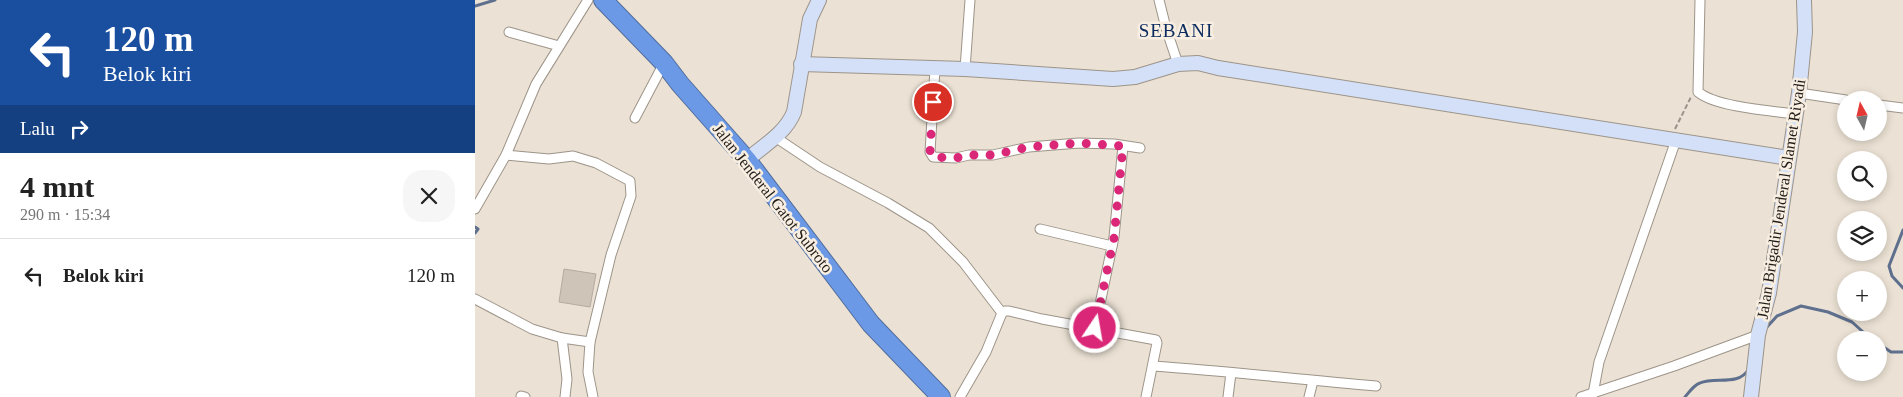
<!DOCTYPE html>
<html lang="id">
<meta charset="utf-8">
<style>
:root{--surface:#fff;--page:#f6f6f6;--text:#222;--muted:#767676;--line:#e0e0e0}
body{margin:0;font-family:Georgia,serif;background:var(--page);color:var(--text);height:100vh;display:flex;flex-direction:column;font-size:19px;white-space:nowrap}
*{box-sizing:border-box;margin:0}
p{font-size:16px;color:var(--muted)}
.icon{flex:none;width:28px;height:28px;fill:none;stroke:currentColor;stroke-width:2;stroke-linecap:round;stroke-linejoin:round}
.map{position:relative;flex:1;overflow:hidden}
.side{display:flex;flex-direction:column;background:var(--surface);width:475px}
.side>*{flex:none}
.guide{background:#1a4fa0;color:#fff;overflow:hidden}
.needle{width:32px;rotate:352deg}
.fabs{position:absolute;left:1362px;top:91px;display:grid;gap:10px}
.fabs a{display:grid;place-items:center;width:50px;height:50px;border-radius:50%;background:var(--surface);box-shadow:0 2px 8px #0003;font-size:25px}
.pin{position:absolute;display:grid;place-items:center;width:42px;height:42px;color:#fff;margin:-21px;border:2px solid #fff;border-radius:50%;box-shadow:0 1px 5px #0007}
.me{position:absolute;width:55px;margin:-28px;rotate:12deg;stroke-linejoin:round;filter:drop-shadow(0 0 4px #0008)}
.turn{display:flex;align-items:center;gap:18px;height:105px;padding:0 20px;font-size:22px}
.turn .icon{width:65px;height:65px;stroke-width:2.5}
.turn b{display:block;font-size:35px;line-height:42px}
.then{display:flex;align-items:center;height:48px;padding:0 20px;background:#0003;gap:10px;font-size:19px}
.round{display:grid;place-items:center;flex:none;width:52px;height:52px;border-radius:20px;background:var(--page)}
.summary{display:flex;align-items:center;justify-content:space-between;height:85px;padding:0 20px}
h1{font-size:30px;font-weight:700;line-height:38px}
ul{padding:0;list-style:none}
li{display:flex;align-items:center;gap:15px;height:75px;padding:0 20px;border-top:1px solid var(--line)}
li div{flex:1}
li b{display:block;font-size:19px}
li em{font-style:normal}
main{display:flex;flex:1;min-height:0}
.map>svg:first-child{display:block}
</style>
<main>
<section class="side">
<div class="guide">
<div class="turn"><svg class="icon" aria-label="left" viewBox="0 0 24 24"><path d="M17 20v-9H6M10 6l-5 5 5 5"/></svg><div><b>120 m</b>Belok kiri</div></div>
<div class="then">Lalu<svg class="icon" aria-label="right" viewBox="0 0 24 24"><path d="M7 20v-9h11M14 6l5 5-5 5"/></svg></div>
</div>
<div class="summary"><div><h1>4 mnt</h1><p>290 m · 15:34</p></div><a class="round"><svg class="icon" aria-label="close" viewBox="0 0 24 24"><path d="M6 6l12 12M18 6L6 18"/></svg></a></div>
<ul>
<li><svg class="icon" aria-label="left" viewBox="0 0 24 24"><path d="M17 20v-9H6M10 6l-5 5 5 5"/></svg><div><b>Belok kiri</b></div><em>120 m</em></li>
</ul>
</section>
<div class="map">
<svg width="1428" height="397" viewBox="0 0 1428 397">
<rect width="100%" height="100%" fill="#ebe1d4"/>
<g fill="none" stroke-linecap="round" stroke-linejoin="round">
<g stroke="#5e708e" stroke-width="3">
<path d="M 0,6 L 20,0"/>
<path d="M 0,227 L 3,229 L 0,233"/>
<path d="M 1428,230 L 1414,266 L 1417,276 L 1428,288"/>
<path d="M 1292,327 L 1302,316 L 1326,306 L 1353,312 L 1377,322 L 1397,340"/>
<path d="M 1404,344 L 1416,352 L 1428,352"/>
<path d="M 1210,397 C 1214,392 1219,385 1225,383 C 1240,376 1263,387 1274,369"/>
</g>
</g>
<path fill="#cec4b8" stroke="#b5aba0" d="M 89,269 L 121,274 L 115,307 L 84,302 Z"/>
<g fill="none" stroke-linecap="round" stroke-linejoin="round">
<g stroke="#9d9489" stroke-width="11">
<g id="street">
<path d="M 684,0 L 691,28 L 703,64"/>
<path d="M 1225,0 L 1223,92 C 1241,107 1297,111 1320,114"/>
<path d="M 34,32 L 84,46"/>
<path d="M 460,69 L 455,152 L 458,157 L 481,158 L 494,155 L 518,155 L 554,147 L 604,143 L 639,144 L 665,148"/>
<path d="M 490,69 L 495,0"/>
<path d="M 1324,93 L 1371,100"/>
<path d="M 1404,105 L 1428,108"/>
<path d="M 160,118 L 189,63"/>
<path d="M 300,137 L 345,167 L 413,203 L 454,228 L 488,262 L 527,313"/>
<path d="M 31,155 L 74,159 L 98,156 L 121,163 L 155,181 L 156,196 L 136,255 L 115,342 L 113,372 L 118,397"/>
<path d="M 0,209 L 31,155 L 61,84 L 113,0"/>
<path d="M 565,229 L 637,246"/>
<path d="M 0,299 L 57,329 L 87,338 L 115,342"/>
<path d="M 620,328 L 639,237 L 648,146"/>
<path d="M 87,338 L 92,379 L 90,397"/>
<path d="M 678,366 C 753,371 827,380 901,386"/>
<path d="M 1118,394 L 1124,362 L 1201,140"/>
<path d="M 46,396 L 50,397"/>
<path d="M 485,397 L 511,352 L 527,313 L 530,311 L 534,311 L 567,319 L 681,340 L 682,343 L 671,397"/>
<path d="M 753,397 L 756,373"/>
<path d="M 834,397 L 838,381"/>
<path d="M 1106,397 L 1199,366 L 1283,335"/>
</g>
</g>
<g stroke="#9d9489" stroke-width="16">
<g id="secondary">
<path d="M 326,64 L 490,69 L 638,79 L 660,77 L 703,64 L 723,63 L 743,68 L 1314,158"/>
<path d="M 272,160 C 289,145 310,134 319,112 L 335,19 L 344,0"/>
<path d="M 1276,397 L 1283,335 L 1294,293 L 1324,93 L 1330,32 L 1329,0"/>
</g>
</g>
<g stroke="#516d9d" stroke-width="20">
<path id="highway" d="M 128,0 L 189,63 L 205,84 L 272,160 L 396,324 L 466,397"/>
</g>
<path stroke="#9b938a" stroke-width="2" stroke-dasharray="5 2.5" stroke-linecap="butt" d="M 1200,129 L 1216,97"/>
<use href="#street" stroke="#fff" stroke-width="9"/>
<use href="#secondary" stroke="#d3e0f7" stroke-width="14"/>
<use href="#highway" stroke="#6b99e5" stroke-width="18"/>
</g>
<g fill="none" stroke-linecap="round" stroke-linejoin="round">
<path stroke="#db2777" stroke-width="9" stroke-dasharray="0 16.2" d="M 458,102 L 455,152 L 458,157 L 481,158 L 494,155 L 518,155 L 554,147 L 604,143 L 648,146 L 639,238 L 620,328"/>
</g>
<g text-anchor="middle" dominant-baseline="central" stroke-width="5" stroke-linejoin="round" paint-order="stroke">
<g font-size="16" fill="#201c18" stroke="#f8eee1">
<text transform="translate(298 198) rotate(52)">Jalan Jenderal Gatot Subroto</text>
<text transform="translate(1306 199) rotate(-81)">Jalan Brigadir Jenderal Slamet Riyadi</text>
</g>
<g font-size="19" letter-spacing="1" fill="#0b2b5f" stroke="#f8eee1">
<text x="701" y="30">SEBANI</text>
</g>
</g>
</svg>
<div class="fabs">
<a><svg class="needle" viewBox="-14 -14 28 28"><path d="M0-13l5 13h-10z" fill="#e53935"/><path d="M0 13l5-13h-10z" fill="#767676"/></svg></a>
<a><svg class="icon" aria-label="search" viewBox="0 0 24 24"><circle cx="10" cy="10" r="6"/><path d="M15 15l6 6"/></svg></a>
<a><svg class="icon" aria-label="layers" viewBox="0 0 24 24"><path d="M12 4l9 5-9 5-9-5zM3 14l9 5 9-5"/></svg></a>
<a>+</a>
<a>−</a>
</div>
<div class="pin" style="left:458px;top:102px;background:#d93025"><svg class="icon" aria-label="arrive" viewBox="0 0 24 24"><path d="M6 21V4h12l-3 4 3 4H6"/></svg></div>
<svg class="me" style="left:620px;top:328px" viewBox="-20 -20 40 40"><circle r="17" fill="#db2777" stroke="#fff" stroke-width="3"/><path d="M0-11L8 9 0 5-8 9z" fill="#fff"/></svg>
</div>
</main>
